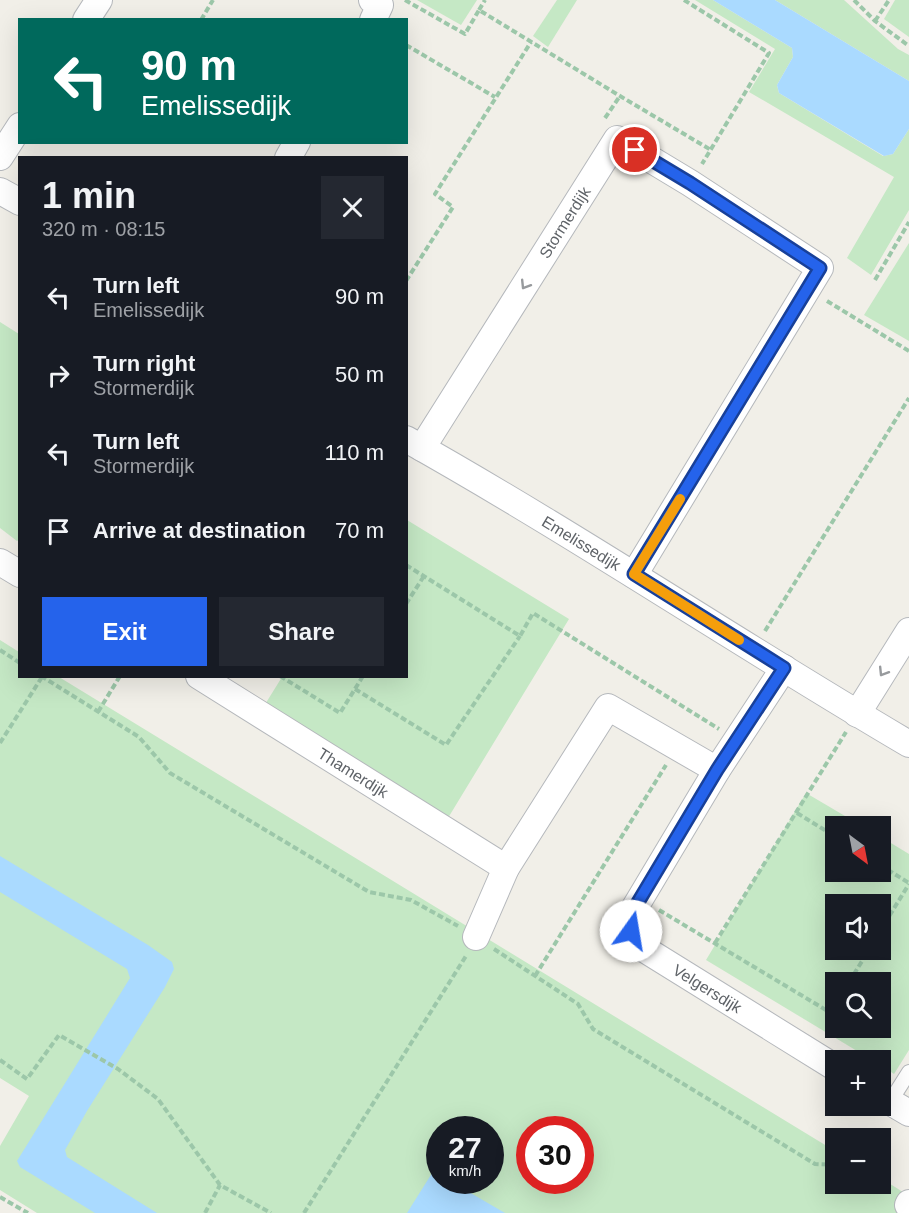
<!DOCTYPE html>
<meta charset="utf-8">
<style>
:root{--surface:#171b24;--page:#242831;--text:#f1f3f6;--muted:#9ea1a6;--accent:#2563eb}
body{margin:0;font-family:Arial,sans-serif;background:var(--page);color:var(--text);height:100vh;display:flex;flex-direction:column;font-size:22px;white-space:nowrap}
*{box-sizing:border-box;margin:0}
p{font-size:20px;color:var(--muted)}
.icon{flex:none;width:33px;height:33px;fill:none;stroke:currentColor;stroke-width:2;stroke-linecap:round;stroke-linejoin:round}
.map{position:relative;flex:1;overflow:hidden}
.sheet{position:absolute;left:18px;top:156px;width:390px;height:522px;display:flex;flex-direction:column;background:var(--surface);border-radius:0px;box-shadow:0 6px 24px #0002}
.sheet>*{flex:none}
.guide{position:absolute;left:18px;top:18px;width:390px;height:126px;border-radius:0px;box-shadow:0 6px 24px #0002;background:#00695c;color:#fff;overflow:hidden}
.needle{width:39px;rotate:148deg}
.fabs{position:absolute;left:825px;top:816px;display:grid;gap:12px}
.fabs a{display:grid;place-items:center;width:66px;height:66px;border-radius:0px;background:var(--surface);box-shadow:0 6px 24px #0002;font-size:30px}
.speed{position:absolute;left:426px;top:1116px;display:flex;gap:12px;font-size:30px;font-weight:700;text-align:center}
.speed>*{display:grid;place-content:center;width:78px;height:78px;border-radius:50%;background:var(--surface);box-shadow:0 6px 24px #0002;line-height:1}
.speed small{font-size:15px;font-weight:400}
.speed .limit{border:9px solid #d22;background:#fff;color:#111}
.pin{position:absolute;display:grid;place-items:center;width:51px;height:51px;color:#fff;margin:-26px;border:3px solid #fff;border-radius:50%;box-shadow:0 2px 6px #0007}
.me{position:absolute;width:66px;margin:-33px;rotate:13deg;stroke-linejoin:round;filter:drop-shadow(0 0 4px #0008)}
.turn{display:flex;align-items:center;gap:21px;height:126px;padding:0 24px;font-size:27px}
.turn .icon{width:78px;height:78px;stroke-width:2.5}
.turn b{display:block;font-size:42px;line-height:51px}
.round{display:grid;place-items:center;flex:none;width:63px;height:63px;border-radius:0px;background:var(--page)}
.headline{display:flex;align-items:center;justify-content:space-between;height:102px;padding:0 24px}
h1{font-size:36px;font-weight:800;line-height:45px}
.primary-button{display:flex;gap:12px;margin-top:auto;padding:12px 24px}
.primary-button a{flex:1;height:69px;border-radius:0px;background:var(--accent);color:#fff;font-size:24px;font-weight:800;line-height:69px;text-align:center}
.primary-button a+a{background:var(--page);color:var(--text)}
ul{padding:0;list-style:none}
li{display:flex;align-items:center;gap:18px;height:78px;padding:0 24px}
li div{flex:1}
li b{display:block;font-size:22px}
li em{font-style:normal}
.map>svg:first-child{display:block}
</style>
<div class="map">
<svg width="909" height="1213" viewBox="0 0 909 1213">
<rect width="100%" height="100%" fill="#f1efe8"/>
<g fill="#c5e8c5" fill-rule="evenodd">
<path d="M 417,0 L 477,0 L 461,25 Z"/>
<path d="M 557,0 L 577,0 L 548,47 L 533,36 Z"/>
<path d="M 695,0 L 713,0 L 792,48 L 793,57 L 777,85 L 779,93 L 883,156 L 893,154 L 909,129 L 909,210 L 871,275 L 847,258 L 894,177 L 749,92 L 775,49 Z"/>
<path d="M 775,0 L 844,0 L 898,49 L 909,55 L 909,81 Z"/>
<path d="M 895,0 L 909,0 L 909,37 L 884,19 Z"/>
<path d="M 909,243 L 909,341 L 864,315 Z"/>
<path d="M 0,322 L 19,334 L 20,539 L 17,541 L 0,528 Z"/>
<path d="M 407,520 L 569,619 L 448,818 L 264,706 L 282,677 L 406,676 Z"/>
<path d="M 0,640 L 19,652 L 20,676 L 59,677 L 835,1151 L 836,1184 L 880,1184 L 881,1178 L 909,1196 L 909,1213 L 37,1213 L 0,1190 L 0,1146 L 29,1096 L 0,1078 ZM 440,1130 L 490,1130 L 490,1180 L 440,1180 ZM 530,1130 L 580,1130 L 580,1180 L 530,1180 Z"/>
<path d="M 806,793 L 862,826 L 836,826 L 836,872 L 880,872 L 881,837 L 909,854 L 909,1050 L 894,1074 L 881,1065 L 880,1060 L 872,1060 L 706,960 ZM 836,904 L 880,904 L 880,950 L 836,950 ZM 836,982 L 880,982 L 880,1028 L 836,1028 Z"/>
</g>
<g fill="#aadaff">
<path d="M 713,0 L 775,0 L 909,81 L 909,129 L 893,154 L 884,156 L 779,93 L 777,85 L 793,57 L 792,48 Z"/>
<path d="M 0,856 L 148,945 L 172,962 L 174,969 L 165,987 L 87,1111 L 65,1150 L 67,1157 L 157,1213 L 95,1213 L 20,1167 L 17,1161 L 130,978 L 127,969 L 0,892 Z"/>
<path d="M 434,1170 L 439,1174 L 440,1180 L 450,1181 L 505,1213 L 407,1213 Z"/>
</g>
<g fill="none" stroke-linecap="round" stroke-linejoin="round">
<g stroke="#b5b8bc" stroke-width="16">
<path id="service" d="M 890,1102 L 909,1072"/>
</g>
<g stroke="#b5b8bc" stroke-width="28">
<g id="minor">
<path d="M 372,0 L 380,5 L 373,20"/>
<path d="M 86,20 L 99,0"/>
<path d="M 0,157 L 20,126"/>
<path d="M 288,158 L 297,142"/>
<path d="M 0,191 L 20,202"/>
<path id="s1" d="M 406,439 C 577,535 740,645 909,744"/>
<path id="s2" d="M 422,448 L 617,139 L 690,183 L 820,268 L 634,575"/>
<path d="M 0,562 L 20,574"/>
<path id="s3" d="M 784,668 L 717,770 L 631,914 L 631,931 L 641,947 L 836,1068"/>
<path id="s4" d="M 199,676 L 506,868"/>
<path d="M 857,714 L 909,631"/>
<path d="M 476,937 L 506,868 L 608,707 L 717,770"/>
<path d="M 880,1096 L 909,1113"/>
<path d="M 908,1205 L 909,1203"/>
</g>
</g>
<g stroke="#9cc7a9" stroke-width="4" stroke-dasharray="6 3" stroke-linecap="butt">
<path d="M 405,0 L 465,34 L 479,10 L 620,96 L 711,150"/>
<path d="M 684,0 L 769,53 L 702,164"/>
<path d="M 854,0 L 875,21 L 909,46"/>
<path d="M 479,10 L 485,0"/>
<path d="M 201,20 L 213,0"/>
<path d="M 875,21 L 889,0"/>
<path d="M 406,45 L 495,97"/>
<path d="M 605,118 L 620,96"/>
<path d="M 875,280 L 909,222"/>
<path d="M 406,281 L 453,207 L 435,194 L 531,42"/>
<path d="M 827,301 L 909,351"/>
<path d="M 406,565 L 520,636 L 533,613 L 719,729"/>
<path d="M 406,604 L 424,576"/>
<path d="M 765,631 L 909,398"/>
<path d="M 0,650 L 20,663"/>
<path d="M 41,676 L 139,737 L 170,773 L 369,892 L 411,900 L 458,926"/>
<path d="M 280,676 L 340,713 L 363,676"/>
<path d="M 355,689 L 446,745 L 520,636"/>
<path d="M 98,712 L 120,676"/>
<path d="M 0,743 L 42,677"/>
<path d="M 797,813 L 836,837"/>
<path d="M 880,865 L 909,883"/>
<path d="M 659,910 L 831,1013 L 836,1005"/>
<path d="M 880,931 L 909,884"/>
<path d="M 715,943 L 846,732"/>
<path d="M 494,949 L 578,1004 L 593,1029 L 815,1164 L 836,1165"/>
<path d="M 535,976 L 666,765"/>
<path d="M 849,982 L 869,950"/>
<path d="M 0,1060 L 27,1079 L 59,1035 L 118,1069 L 158,1099 L 220,1185 L 271,1213"/>
<path d="M 874,1184 L 889,1193"/>
<path d="M 0,1197 L 28,1213"/>
<path d="M 205,1213 L 220,1185"/>
<path d="M 304,1213 L 466,956"/>
</g>
<use href="#service" stroke="#fff" stroke-width="14"/>
<use href="#minor" stroke="#fff" stroke-width="26"/>
</g>
<defs><path id="oneway-chevron" d="M-2-3.5L2.5 0L-2 3.5" fill="none" stroke-width="1.6" stroke-linecap="round" stroke-linejoin="round" transform="scale(1.5)"/></defs>
<g stroke="#979a9d">
<use href="#oneway-chevron" transform="translate(525 285) rotate(122)"/>
<use href="#oneway-chevron" transform="translate(883 672) rotate(122)"/>
</g>
<g fill="none" stroke-linecap="round" stroke-linejoin="round">
<g stroke="#184099" stroke-width="15">
<path id="route" d="M 631,931 L 631,914 L 717,770 L 784,668 L 634,574 L 820,268 L 690,183 L 635,150"/>
</g>
<use href="#route" stroke="#2563eb" stroke-width="10"/>
<path stroke="#f59e0b" stroke-width="10" d="M 680,499 L 634,574 L 739,640"/>
</g>
<g text-anchor="middle" dominant-baseline="central" stroke-width="4.5" stroke-linejoin="round" paint-order="stroke">
<g font-size="16" fill="#5f6368" stroke="#fff">
<text stroke="none"><textPath href="#s2" startOffset="267">Stormerdijk</textPath></text>
<text stroke="none"><textPath href="#s1" startOffset="204">Emelissedijk</textPath></text>
<text stroke="none"><textPath href="#s4" startOffset="182">Thamerdijk</textPath></text>
<text stroke="none"><textPath href="#s3" startOffset="404">Velgersdijk</textPath></text>
</g>
</g>
</svg>
<div class="fabs">
<a><svg class="needle" viewBox="-14 -14 28 28"><path d="M0-13l5 13h-10z" fill="#e53935"/><path d="M0 13l5-13h-10z" fill="#9ea1a6"/></svg></a>
<a><svg class="icon" aria-label="sound" viewBox="0 0 24 24"><path d="M4 9h4l5-4v14l-5-4H4zM17 9q2 3 0 6"/></svg></a>
<a><svg class="icon" aria-label="search" viewBox="0 0 24 24"><circle cx="10" cy="10" r="6"/><path d="M15 15l6 6"/></svg></a>
<a>+</a>
<a>−</a>
</div>
<div class="speed"><div>27<small>km/h</small></div><div class="limit">30</div></div>
<div class="pin" style="left:635px;top:150px;background:#d93025"><svg class="icon" aria-label="arrive" viewBox="0 0 24 24"><path d="M6 21V4h12l-3 4 3 4H6"/></svg></div>
<svg class="me" style="left:631px;top:931px" viewBox="-20 -20 40 40"><circle r="19" fill="#fff"/><path d="M0-13L10 11 0 6-10 11z" fill="#2563eb"/></svg>
<div class="guide">
<div class="turn"><svg class="icon" aria-label="left" viewBox="0 0 24 24"><path d="M17 20v-9H6M10 6l-5 5 5 5"/></svg><div><b>90 m</b>Emelissedijk</div></div>
</div>
<section class="sheet">
<div class="headline"><div><h1>1 min</h1><p>320 m · 08:15</p></div><a class="round"><svg class="icon" aria-label="close" viewBox="0 0 24 24"><path d="M6 6l12 12M18 6L6 18"/></svg></a></div>
<ul>
<li><svg class="icon" aria-label="left" viewBox="0 0 24 24"><path d="M17 20v-9H6M10 6l-5 5 5 5"/></svg><div><b>Turn left</b><p>Emelissedijk</p></div><em>90 m</em></li>
<li><svg class="icon" aria-label="right" viewBox="0 0 24 24"><path d="M7 20v-9h11M14 6l5 5-5 5"/></svg><div><b>Turn right</b><p>Stormerdijk</p></div><em>50 m</em></li>
<li><svg class="icon" aria-label="left" viewBox="0 0 24 24"><path d="M17 20v-9H6M10 6l-5 5 5 5"/></svg><div><b>Turn left</b><p>Stormerdijk</p></div><em>110 m</em></li>
<li><svg class="icon" aria-label="arrive" viewBox="0 0 24 24"><path d="M6 21V4h12l-3 4 3 4H6"/></svg><div><b>Arrive at destination</b></div><em>70 m</em></li>
</ul>
<div class="primary-button"><a>Exit</a><a>Share</a></div>
</section>
</div>
